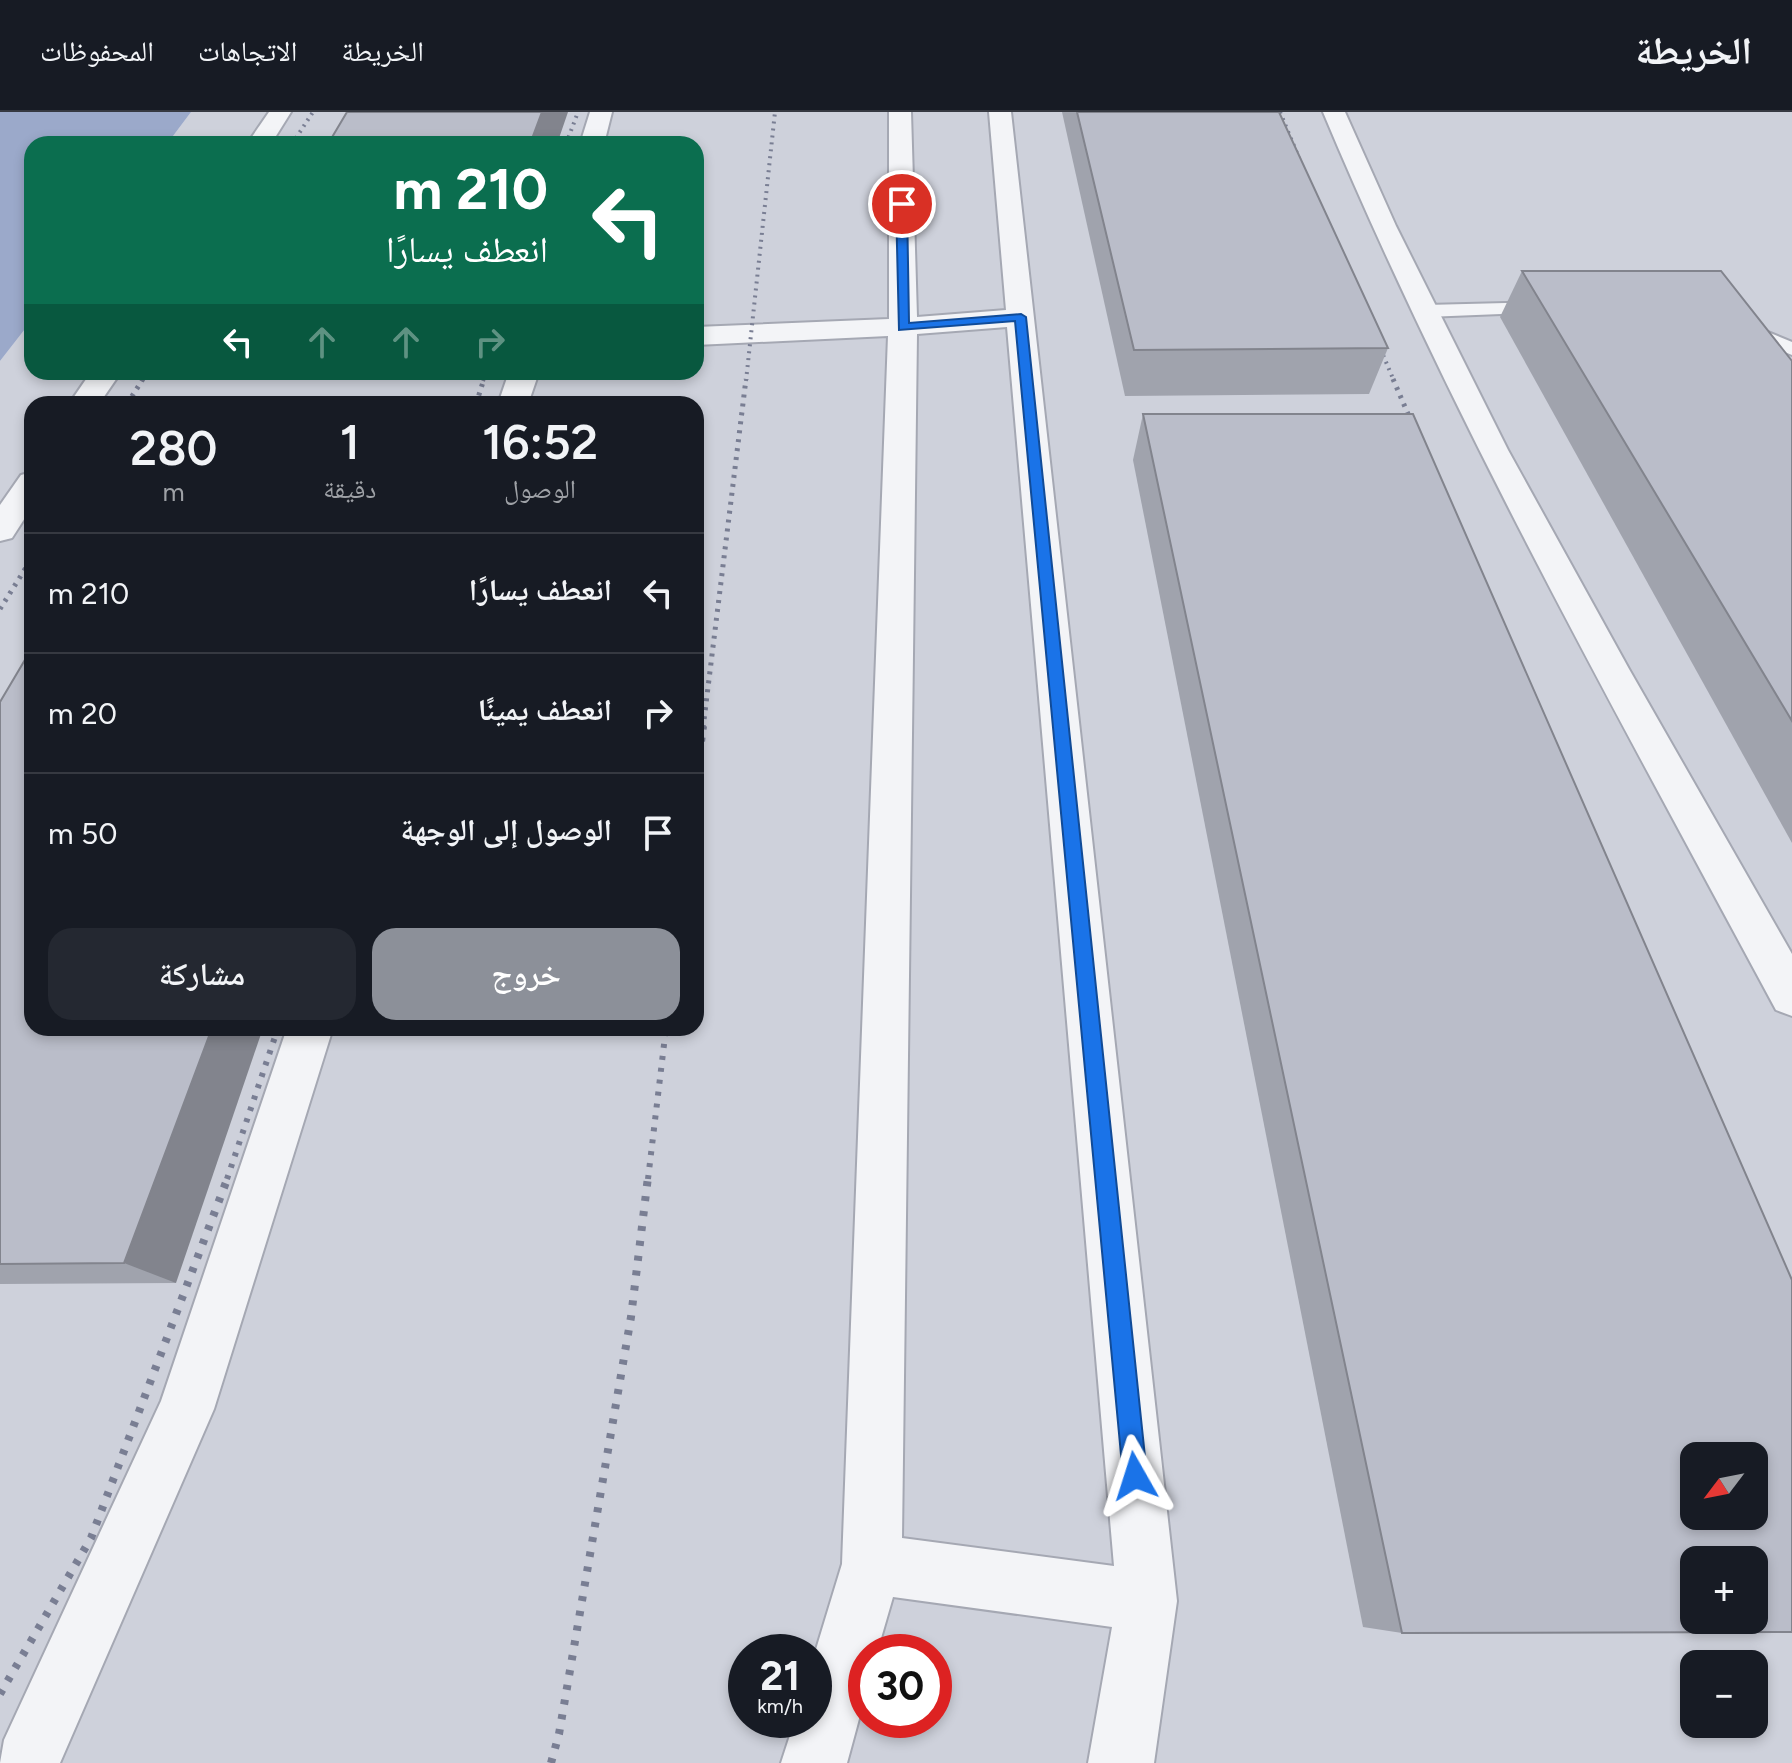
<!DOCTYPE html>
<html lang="ar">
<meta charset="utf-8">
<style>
:root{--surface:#171b24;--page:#242831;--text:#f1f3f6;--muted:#9ea1a6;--line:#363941;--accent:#8c9099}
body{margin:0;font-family:Figtree,"Noto Naskh Arabic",sans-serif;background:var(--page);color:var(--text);direction:rtl;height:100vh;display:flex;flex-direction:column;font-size:30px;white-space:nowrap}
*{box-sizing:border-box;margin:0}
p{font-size:26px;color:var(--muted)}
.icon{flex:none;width:44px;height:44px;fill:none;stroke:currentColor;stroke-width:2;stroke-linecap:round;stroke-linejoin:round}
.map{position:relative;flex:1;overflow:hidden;direction:ltr}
.details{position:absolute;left:24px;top:284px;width:680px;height:640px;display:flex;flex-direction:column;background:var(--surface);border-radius:24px;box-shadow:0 4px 12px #0003;direction:rtl}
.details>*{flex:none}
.hud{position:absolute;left:24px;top:24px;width:680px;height:244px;border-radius:24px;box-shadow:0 4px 12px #0003;direction:rtl;background:#0b6e4f;color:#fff;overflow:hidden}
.needle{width:52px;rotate:238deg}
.tools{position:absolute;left:1680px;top:1330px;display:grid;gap:16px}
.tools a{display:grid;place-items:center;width:88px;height:88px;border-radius:16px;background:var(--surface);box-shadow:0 4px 12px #0003;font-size:40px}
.speed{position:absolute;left:728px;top:1522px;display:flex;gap:16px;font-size:40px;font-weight:700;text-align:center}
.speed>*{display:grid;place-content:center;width:104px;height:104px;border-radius:50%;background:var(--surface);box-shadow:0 4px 12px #0003;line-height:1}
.speed small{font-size:20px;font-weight:400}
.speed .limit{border:12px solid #d22;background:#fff;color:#111}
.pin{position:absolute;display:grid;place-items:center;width:68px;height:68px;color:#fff;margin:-34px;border:4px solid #fff;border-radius:50%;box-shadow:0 2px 8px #0007}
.me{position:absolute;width:88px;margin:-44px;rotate:354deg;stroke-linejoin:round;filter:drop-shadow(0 0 6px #0008)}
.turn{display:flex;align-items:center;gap:28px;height:168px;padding:0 24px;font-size:36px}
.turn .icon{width:104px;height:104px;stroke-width:2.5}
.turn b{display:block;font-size:56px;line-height:68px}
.lanes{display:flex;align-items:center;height:76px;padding:0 24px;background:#0003;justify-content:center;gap:40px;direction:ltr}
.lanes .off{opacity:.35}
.eta{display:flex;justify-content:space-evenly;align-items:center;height:136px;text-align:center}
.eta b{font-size:48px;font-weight:600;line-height:56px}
.cta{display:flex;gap:16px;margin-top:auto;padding:16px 24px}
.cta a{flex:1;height:92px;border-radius:24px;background:var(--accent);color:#fff;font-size:32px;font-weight:600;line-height:92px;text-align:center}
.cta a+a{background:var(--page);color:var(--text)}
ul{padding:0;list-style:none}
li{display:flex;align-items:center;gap:24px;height:120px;padding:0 24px;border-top:2px solid var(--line)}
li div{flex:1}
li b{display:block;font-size:30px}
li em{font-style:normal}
header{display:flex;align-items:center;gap:48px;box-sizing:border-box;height:112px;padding:0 40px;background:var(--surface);border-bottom:2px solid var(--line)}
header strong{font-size:38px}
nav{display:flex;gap:44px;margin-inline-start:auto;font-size:28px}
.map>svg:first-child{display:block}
</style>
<header>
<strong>الخريطة</strong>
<nav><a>الخريطة</a><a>الاتجاهات</a><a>المحفوظات</a></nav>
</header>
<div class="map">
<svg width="1792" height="1651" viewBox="0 0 1792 1651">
<rect width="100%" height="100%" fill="#e0e2e9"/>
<path fill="#ced1db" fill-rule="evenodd" d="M 191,0 L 1792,0 L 1792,1651 L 0,1651 L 0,249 L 32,208 L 32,260 L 696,260 L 696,32 L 167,32 ZM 32,292 L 696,292 L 696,916 L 32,916 ZM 1694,1344 L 1754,1344 L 1754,1404 L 1694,1404 ZM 1694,1448 L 1754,1448 L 1754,1508 L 1694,1508 ZM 746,1540 L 814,1540 L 814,1608 L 746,1608 ZM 866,1540 L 934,1540 L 934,1608 L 866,1608 ZM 1694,1552 L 1754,1552 L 1754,1612 L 1694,1612 Z"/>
<path fill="#9ba9ca" d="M 0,0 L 191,0 L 167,32 L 32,32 L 32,208 L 0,249 Z"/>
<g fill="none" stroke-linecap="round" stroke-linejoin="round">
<g stroke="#a5a8b3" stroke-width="4">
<g id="lane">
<path d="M 1545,190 L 1555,196 L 1552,200 L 1426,205 L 1416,199 L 1426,193 Z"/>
<path d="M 1739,208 L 1792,230 L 1792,243 L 1732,218 L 1729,214 Z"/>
</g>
</g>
<g stroke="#a5a8b3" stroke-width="4">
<g id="street">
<path d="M 269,0 L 291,0 L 271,32 L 247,32 Z"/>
<path d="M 590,0 L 612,0 L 604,32 L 580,32 Z"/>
<path d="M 889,0 L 911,0 L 917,205 L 1006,198 L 989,0 L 1011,0 L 1177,1489 L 1154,1651 L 1088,1651 L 1112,1515 L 893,1485 L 877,1540 L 866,1540 L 866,1581 L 847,1651 L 781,1651 L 795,1608 L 814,1608 L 814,1544 L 842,1452 L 888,224 L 696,233 L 696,215 L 889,207 ZM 1007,215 L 1114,1454 L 902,1426 L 917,222 Z"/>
<path d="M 1323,0 L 1345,0 L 1396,114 L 1508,338 L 1629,557 L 1792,842 L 1792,904 L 1776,898 C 1617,602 1453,310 1323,0 Z"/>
<path d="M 91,260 L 121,260 L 99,292 L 69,292 Z"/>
<path d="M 509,260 L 539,260 L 528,292 L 498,292 Z"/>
<path d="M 32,360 L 32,395 L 12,426 L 0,429 L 0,393 L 21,363 Z"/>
<path d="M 287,916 L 333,916 L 214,1297 L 60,1651 L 0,1651 L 4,1628 L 161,1289 Z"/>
</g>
</g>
<use href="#lane" fill="#f3f4f7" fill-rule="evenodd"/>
<use href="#street" fill="#f3f4f7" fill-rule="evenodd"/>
<g stroke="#797e93" stroke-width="4" stroke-dasharray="2 5" stroke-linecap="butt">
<path d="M 1280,0 L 1301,51"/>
<path d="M 292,32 L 313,0"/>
<path d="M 566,32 L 578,0"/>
<path d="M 1375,224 L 1394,269"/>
<path d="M 141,269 L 147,260"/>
<path d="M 483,269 L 486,260"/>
<path d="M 746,269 L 775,0"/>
</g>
<g stroke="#797e93" stroke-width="5" stroke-dasharray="3 6" stroke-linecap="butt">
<path d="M 1393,267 L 1417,323"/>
<path d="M 127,292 L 143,267"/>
<path d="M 476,292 L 484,267"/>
<path d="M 0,497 L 32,446"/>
<path d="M 703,616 L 746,267"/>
</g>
<g stroke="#797e93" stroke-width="6" stroke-dasharray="4 8" stroke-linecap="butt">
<path d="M 696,677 L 704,614"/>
<path d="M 227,1067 L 278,916"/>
<path d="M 648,1067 L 666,916"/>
</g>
<g stroke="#797e93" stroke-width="8" stroke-dasharray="5 10" stroke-linecap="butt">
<path d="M 0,1582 L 91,1426 L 228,1065"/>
<path d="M 551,1651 L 559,1622 L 631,1205 L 648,1065"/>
</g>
</g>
<g fill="#a0a3ad">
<path d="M 1062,0 L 1279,0 L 1388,236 L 1369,282 L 1125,284 Z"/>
<path d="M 1522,159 L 1792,249 L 1792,731 L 1500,205 Z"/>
<path d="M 1143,302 L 1402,1521 L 1363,1515 L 1133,348 Z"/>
<path d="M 0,590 L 176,1171 L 0,1172 Z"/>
</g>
<g fill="#82848d">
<path d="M 542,0 L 568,0 L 557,32 L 530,32 Z"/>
<path d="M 212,916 L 263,916 L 176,1171 L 124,1151 Z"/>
</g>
<g fill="#babdc9" stroke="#82848d" stroke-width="2" fill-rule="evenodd">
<path d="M 347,0 L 542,0 L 530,32 L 328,32 Z"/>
<path d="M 1077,0 L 1279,0 L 1388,236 L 1134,238 Z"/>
<path d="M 1522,159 L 1721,159 L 1792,249 L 1792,609 Z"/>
<path d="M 1143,302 L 1413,302 L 1792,1168 L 1792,1520 L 1402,1521 ZM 1694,1344 L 1754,1344 L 1754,1404 L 1694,1404 ZM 1694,1448 L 1754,1448 L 1754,1508 L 1694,1508 Z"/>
<path d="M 32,536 L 32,916 L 212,916 L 124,1151 L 0,1152 L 0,590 Z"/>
</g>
<path fill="#1a73e8" stroke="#114b97" stroke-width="2" d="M 902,89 L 907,92 L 909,211 L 1021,202 L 1026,205 L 1147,1364 L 1143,1373 L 1135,1376 L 1126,1373 L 1123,1364 L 1015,209 L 899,218 L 896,92 Z"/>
</svg>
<div class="tools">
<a><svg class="needle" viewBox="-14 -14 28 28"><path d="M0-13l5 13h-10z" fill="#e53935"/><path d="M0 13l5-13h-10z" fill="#9ea1a6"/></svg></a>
<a>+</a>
<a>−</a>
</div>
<div class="speed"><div>21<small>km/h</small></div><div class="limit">30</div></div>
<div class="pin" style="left:902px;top:92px;background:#d93025"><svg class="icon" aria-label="arrive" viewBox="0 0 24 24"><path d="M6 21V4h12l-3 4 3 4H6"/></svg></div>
<svg class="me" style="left:1135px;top:1364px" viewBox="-20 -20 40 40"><path d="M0-17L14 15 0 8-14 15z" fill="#1a73e8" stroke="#fff" stroke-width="4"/></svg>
<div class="hud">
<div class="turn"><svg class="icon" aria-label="left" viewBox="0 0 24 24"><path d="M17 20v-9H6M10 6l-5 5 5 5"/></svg><div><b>210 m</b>انعطف يسارًا</div></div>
<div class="lanes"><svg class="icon" aria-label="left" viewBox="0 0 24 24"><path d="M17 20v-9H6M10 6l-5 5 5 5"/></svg><svg class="icon off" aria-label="ahead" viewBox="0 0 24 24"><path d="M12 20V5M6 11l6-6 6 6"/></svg><svg class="icon off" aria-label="ahead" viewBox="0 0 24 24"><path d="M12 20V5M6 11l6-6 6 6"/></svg><svg class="icon off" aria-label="right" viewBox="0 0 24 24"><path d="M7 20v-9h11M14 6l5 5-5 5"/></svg></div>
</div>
<section class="details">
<div class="eta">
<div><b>16:52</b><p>الوصول</p></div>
<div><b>1</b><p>دقيقة</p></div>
<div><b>280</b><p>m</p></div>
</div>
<ul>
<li><svg class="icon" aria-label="left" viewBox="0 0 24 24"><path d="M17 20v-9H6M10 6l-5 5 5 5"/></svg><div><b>انعطف يسارًا</b></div><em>210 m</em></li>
<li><svg class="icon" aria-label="right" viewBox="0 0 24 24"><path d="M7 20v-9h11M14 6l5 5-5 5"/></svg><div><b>انعطف يمينًا</b></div><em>20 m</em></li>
<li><svg class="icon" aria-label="arrive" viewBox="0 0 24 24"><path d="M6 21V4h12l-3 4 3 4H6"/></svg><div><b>الوصول إلى الوجهة</b></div><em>50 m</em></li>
</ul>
<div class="cta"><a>خروج</a><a>مشاركة</a></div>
</section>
</div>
